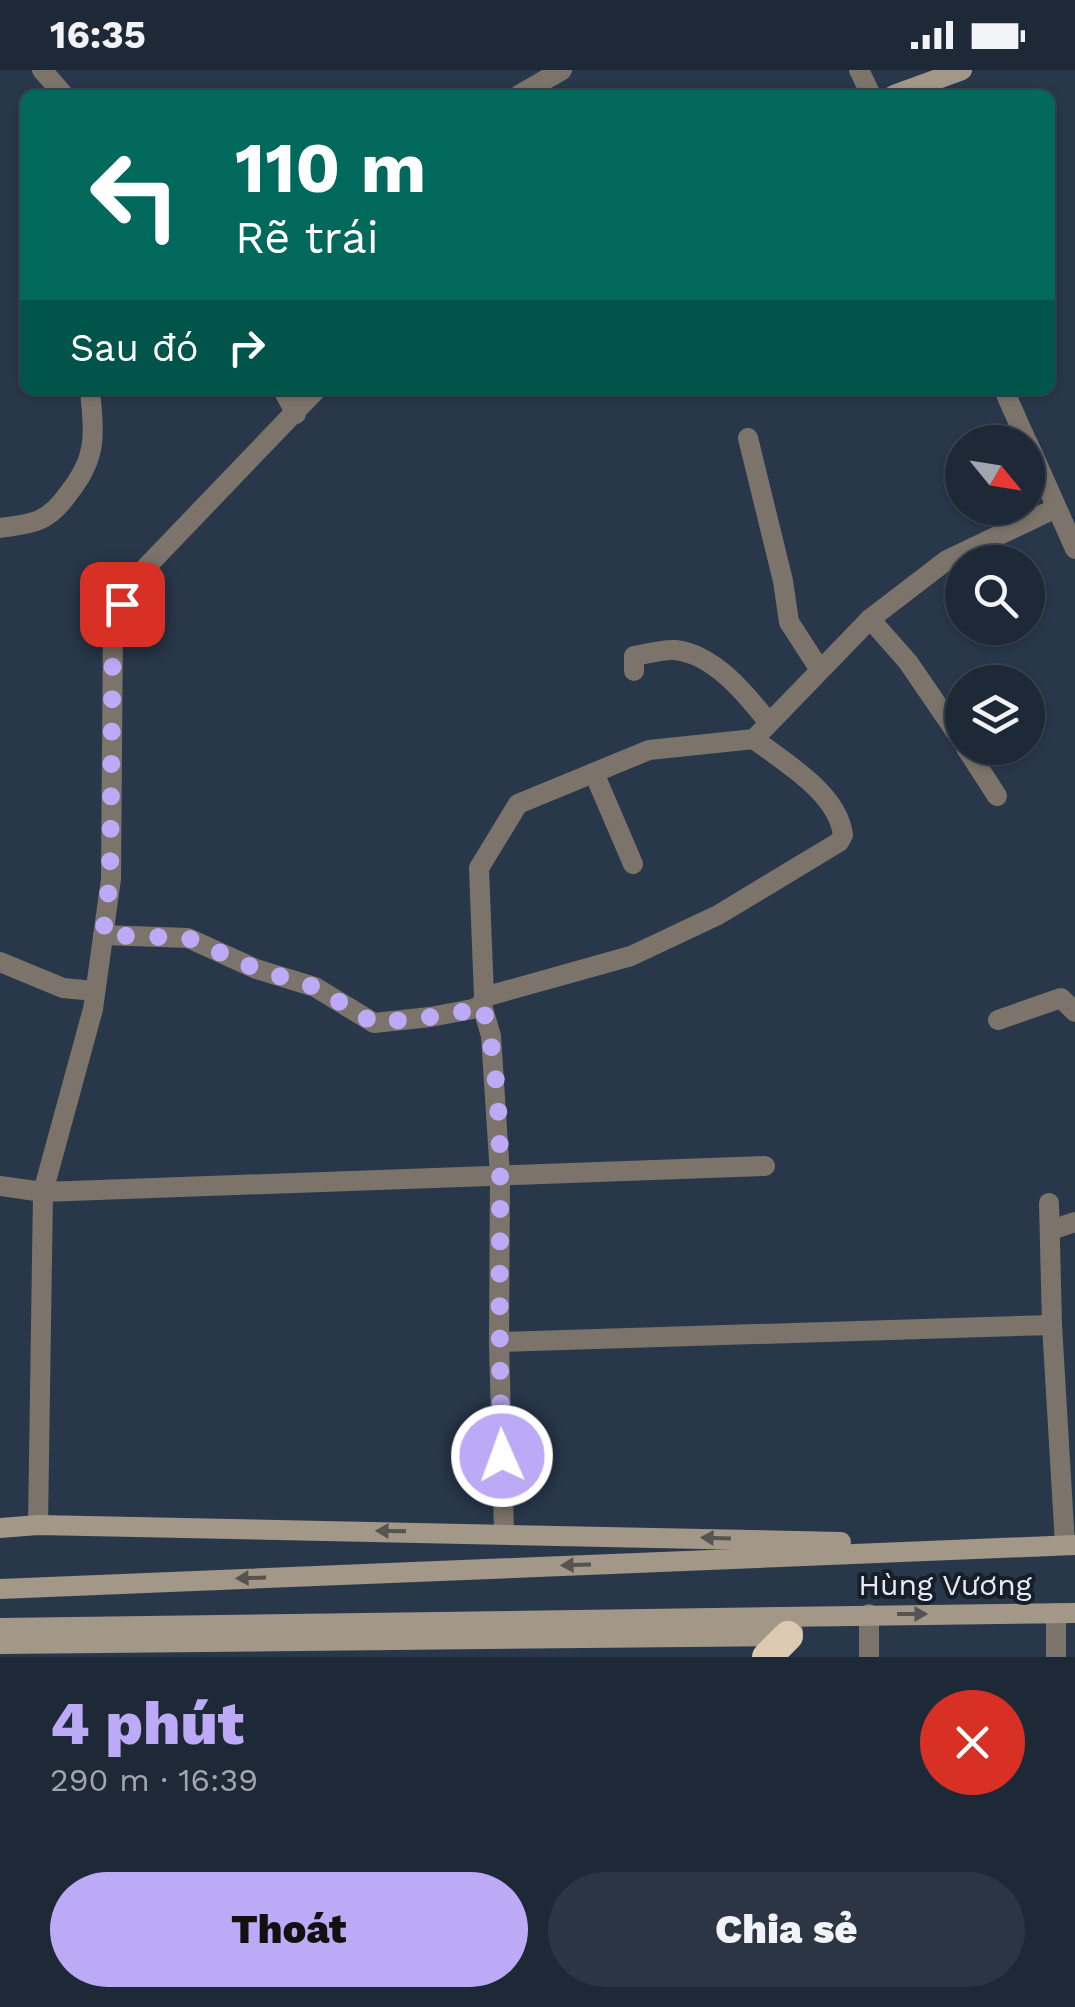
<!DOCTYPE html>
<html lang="vi">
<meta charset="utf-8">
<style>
:root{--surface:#1e2938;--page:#2b3543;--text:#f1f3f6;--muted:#a1a6ae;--line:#3c4553;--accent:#bcaaf6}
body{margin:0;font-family:"Work Sans",sans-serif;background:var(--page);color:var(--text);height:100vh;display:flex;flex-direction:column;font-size:38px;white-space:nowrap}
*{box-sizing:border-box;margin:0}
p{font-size:32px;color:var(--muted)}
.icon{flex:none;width:55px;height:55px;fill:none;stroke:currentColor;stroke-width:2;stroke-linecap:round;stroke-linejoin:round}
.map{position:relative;height:1587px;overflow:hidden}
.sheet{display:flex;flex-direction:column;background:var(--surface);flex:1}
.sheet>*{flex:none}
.guide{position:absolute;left:20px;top:20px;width:1035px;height:305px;border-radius:15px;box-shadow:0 2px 8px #0004,0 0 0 2px var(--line);background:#00695c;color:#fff;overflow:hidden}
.needle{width:65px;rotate:120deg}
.controls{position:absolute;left:945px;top:355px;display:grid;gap:20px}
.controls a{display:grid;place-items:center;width:100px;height:100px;border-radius:50%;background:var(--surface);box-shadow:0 2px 8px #0004,0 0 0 2px var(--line);font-size:50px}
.pin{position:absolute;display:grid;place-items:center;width:85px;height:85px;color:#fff;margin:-42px;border-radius:20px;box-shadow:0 5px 15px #0006}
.me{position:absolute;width:110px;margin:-55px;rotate:358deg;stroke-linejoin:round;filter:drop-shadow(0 0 8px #0008)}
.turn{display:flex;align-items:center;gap:35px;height:210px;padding:0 50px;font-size:45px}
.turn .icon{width:130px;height:130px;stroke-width:2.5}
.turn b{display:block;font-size:70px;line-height:85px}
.then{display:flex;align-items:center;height:95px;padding:0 50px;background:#0003;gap:20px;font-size:38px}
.round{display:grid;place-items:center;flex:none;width:105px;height:105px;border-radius:52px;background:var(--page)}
.headline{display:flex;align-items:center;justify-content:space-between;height:170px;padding:0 50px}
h1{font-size:60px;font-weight:800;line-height:75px;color:var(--accent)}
.action{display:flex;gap:20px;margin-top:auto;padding:20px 50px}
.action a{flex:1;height:115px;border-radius:60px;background:var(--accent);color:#111;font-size:40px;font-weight:800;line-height:115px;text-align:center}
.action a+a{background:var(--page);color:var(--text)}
.status{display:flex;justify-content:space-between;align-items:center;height:70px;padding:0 50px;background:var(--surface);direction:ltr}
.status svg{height:28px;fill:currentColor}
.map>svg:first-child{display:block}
</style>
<div class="status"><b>16:35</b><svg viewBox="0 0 49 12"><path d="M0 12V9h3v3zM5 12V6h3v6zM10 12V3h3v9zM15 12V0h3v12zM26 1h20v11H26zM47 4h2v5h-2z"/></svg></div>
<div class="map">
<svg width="1075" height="1587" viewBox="0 0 1075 1587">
<rect width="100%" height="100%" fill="#28374a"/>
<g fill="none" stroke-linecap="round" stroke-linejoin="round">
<g stroke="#7c746a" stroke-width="20">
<path d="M 42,0 L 64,25"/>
<path d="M 859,0 L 871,25"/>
<path d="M 519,25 L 562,0"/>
<path d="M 283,320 L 296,344"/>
<path d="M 1004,320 L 1027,372"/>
<path d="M 748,368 L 783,511 L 789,552 L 820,600"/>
<path d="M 1028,373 L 1075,479"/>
<path d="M 0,458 C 12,456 28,455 39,450 C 51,445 61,434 68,424 C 98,387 94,365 90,320"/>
<path d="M 870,549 L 908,592 L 962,671"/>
<path d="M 634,601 L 634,586 C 647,584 662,579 675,580 C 714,584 747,625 769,653"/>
<path d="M 966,678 L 997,726"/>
<path d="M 594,703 L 633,794"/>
<path d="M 103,865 L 188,868 L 256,899 L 315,917 L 374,953 L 430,947 L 473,939 L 482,935"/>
<path d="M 0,892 L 63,918 L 95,921"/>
<path d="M 484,927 L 479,798 L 518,734 L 649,680 L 754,669 L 870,549 L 947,490 L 1056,438"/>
<path d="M 998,950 L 1061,928 L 1075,942"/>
<path d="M 0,1116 L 43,1122 L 765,1096"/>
<path d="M 1049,1133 L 1052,1255 L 1065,1475"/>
<path d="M 1051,1160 L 1075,1152"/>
<path d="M 499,1272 L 1052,1255"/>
<path d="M 38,1455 L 43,1122 L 93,939 L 111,809 L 113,553 L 130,514 L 316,320"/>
<path d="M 504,1463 L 499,1272 L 500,1105 L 491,966 L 482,935 L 484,927 L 631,886 L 718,845 L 839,772 L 843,765 C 838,723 785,693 754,669"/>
<path d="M 869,1587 L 869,1544"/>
<path d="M 1056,1587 L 1056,1543"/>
</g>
<g stroke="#a39787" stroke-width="20">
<path d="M 894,25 L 962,0"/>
<path d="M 0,1458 L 38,1455 L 841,1472"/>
<path d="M 0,1519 L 1075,1475"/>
<path d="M 0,1558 L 1075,1543"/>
<path d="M 0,1574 L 788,1566 L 793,1562"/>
</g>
<path stroke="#ddc9b1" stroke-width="30" d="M 767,1587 L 788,1566"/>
</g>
<defs><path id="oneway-solid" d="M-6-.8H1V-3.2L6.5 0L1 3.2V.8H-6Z" transform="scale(2.5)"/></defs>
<g fill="#565452">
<use href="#oneway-solid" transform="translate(391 1461) rotate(-179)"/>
<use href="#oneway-solid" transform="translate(716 1468) rotate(-178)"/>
<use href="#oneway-solid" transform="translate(576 1495) rotate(178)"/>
<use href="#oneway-solid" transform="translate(251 1508) rotate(178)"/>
<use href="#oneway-solid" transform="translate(912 1544)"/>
</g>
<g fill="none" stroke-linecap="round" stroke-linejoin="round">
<path stroke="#bcaaf6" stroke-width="18" stroke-dasharray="0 32.4" d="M 122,534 L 113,553 L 110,809 L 103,865 L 188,868 L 256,899 L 315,917 L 374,953 L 430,947 L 473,940 L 482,935 C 503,1007 500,1096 500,1171 C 499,1243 500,1314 502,1386"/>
</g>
<g text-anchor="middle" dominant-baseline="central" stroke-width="8" stroke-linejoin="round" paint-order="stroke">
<g font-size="30" fill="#e2ecf8" stroke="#171e26">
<text x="945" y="1514">Hùng Vương</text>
</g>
</g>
</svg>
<div class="controls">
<a><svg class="needle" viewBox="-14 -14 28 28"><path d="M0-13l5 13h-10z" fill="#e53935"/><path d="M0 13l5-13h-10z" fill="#a1a6ae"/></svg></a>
<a><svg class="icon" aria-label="search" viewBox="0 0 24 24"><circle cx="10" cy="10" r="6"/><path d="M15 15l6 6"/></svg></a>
<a><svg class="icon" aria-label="layers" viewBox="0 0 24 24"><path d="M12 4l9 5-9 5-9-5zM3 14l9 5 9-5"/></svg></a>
</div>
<div class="pin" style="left:122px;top:534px;background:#d93025"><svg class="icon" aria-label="arrive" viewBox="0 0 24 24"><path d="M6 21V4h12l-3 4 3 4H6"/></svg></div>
<svg class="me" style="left:502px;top:1386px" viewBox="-20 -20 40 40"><circle r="17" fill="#bcaaf6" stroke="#fff" stroke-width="3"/><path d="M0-11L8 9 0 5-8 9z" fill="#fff"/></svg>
<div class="guide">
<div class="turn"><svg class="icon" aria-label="left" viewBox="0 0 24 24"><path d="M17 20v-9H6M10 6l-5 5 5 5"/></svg><div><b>110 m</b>Rẽ trái</div></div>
<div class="then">Sau đó<svg class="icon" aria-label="right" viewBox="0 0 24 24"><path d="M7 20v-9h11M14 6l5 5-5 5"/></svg></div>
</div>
</div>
<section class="sheet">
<div class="headline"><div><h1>4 phút</h1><p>290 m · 16:39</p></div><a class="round" style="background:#d93025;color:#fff"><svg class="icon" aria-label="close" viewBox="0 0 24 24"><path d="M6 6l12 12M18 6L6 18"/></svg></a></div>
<div class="action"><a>Thoát</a><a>Chia sẻ</a></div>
</section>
